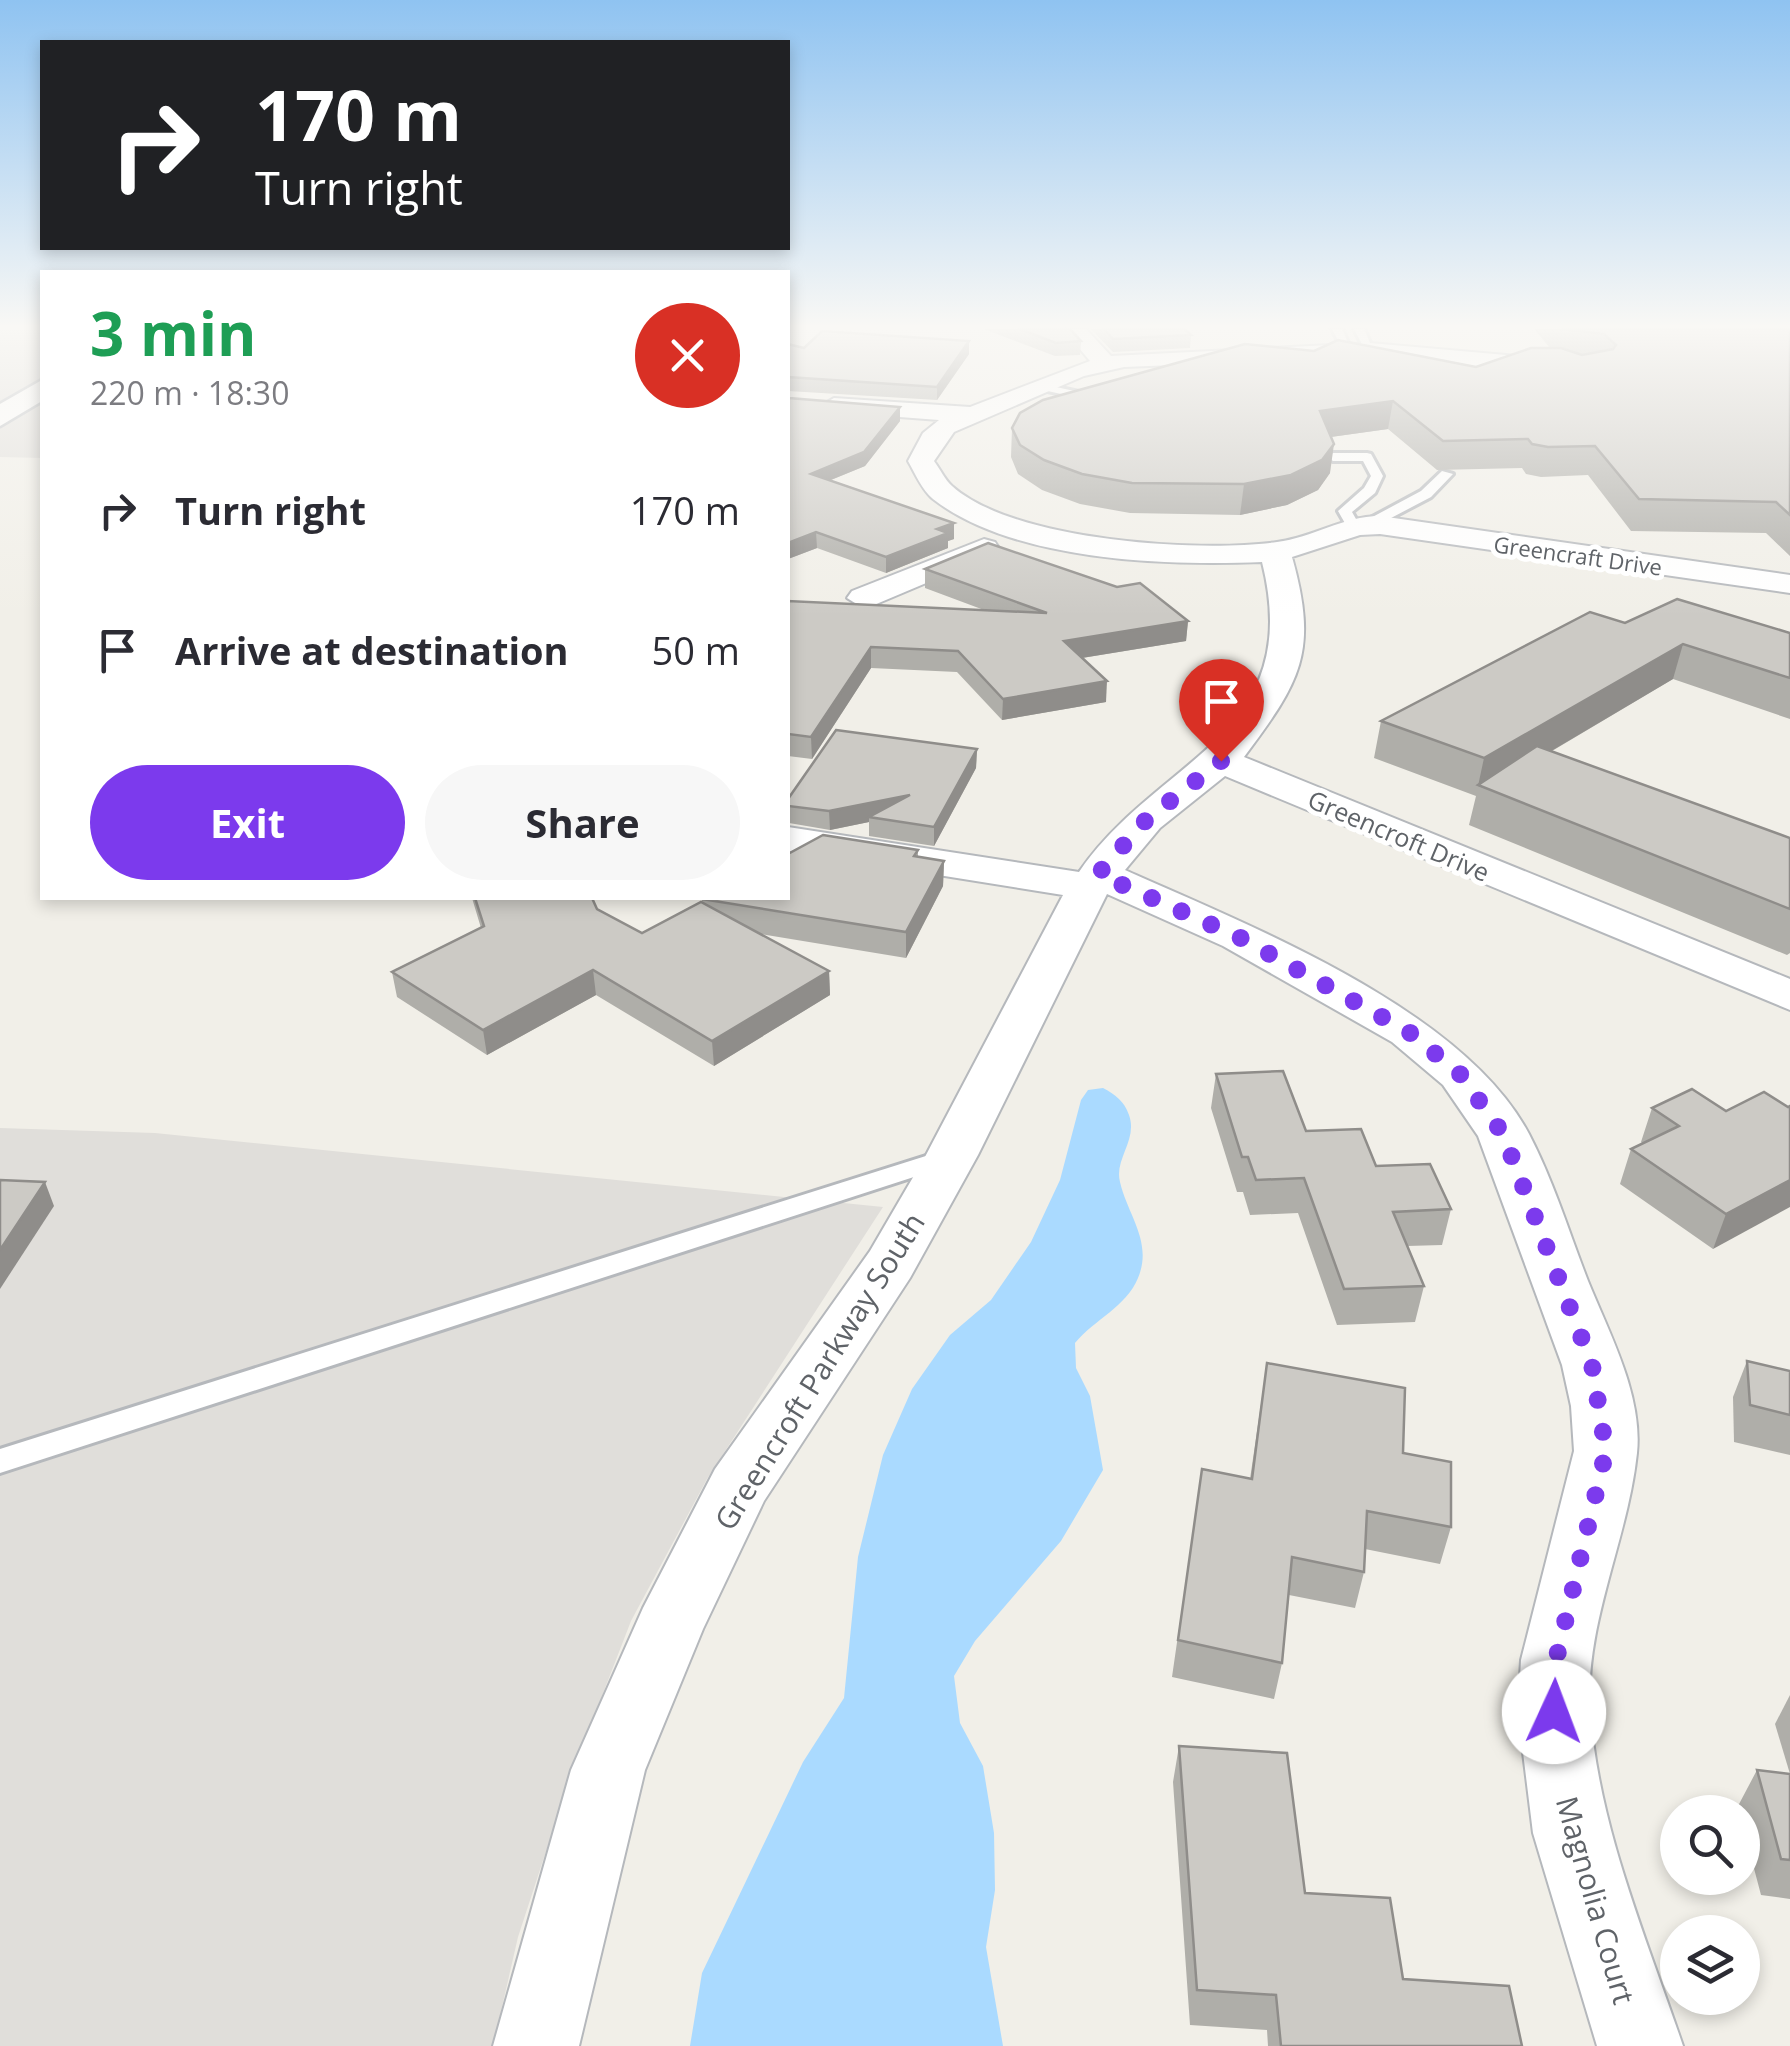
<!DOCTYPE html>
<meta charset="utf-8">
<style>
:root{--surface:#fff;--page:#f7f7f7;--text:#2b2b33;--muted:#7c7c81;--accent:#7c3aed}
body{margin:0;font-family:"Open Sans",sans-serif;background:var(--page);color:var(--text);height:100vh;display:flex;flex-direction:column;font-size:38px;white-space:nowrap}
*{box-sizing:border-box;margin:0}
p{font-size:32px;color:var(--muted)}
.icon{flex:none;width:55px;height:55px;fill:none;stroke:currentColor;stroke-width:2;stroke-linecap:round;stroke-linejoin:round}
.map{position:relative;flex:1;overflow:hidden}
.side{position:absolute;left:40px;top:270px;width:750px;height:630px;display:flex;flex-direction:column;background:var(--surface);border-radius:0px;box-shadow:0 5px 15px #0003}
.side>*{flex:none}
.guide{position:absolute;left:40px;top:40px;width:750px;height:210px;border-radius:0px;box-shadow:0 5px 15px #0003;background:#202124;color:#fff;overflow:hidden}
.fabs{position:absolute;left:1660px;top:1795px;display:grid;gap:20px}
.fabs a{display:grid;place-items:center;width:100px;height:100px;border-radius:50%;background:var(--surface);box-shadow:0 5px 15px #0003;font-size:50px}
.pin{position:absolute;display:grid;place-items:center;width:85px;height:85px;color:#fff;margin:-102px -42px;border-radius:50% 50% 50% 0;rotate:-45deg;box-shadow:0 0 10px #0007}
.pin .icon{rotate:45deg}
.me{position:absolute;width:110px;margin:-55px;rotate:2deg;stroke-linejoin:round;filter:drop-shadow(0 0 8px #0008)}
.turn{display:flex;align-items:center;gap:35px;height:210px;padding:0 50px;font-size:45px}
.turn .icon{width:130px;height:130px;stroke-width:2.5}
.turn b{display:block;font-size:70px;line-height:85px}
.round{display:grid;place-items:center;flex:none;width:105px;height:105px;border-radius:52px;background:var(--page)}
.headline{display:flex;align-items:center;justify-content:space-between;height:170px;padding:0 50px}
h1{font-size:60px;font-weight:700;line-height:75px;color:#1e9e55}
.button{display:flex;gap:20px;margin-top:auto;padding:20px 50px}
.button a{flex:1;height:115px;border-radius:60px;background:var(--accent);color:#fff;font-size:40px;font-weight:700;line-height:115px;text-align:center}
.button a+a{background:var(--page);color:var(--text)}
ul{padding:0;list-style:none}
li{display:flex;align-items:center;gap:30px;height:140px;padding:0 50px}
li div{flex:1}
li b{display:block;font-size:38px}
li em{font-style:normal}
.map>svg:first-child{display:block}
</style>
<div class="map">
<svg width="1790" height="2046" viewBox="0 0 1790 2046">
<rect width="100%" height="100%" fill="#f1efe8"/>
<g fill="#e0deda">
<path d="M 0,329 L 42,329 L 42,458 L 0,457 Z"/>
<path d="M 0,1128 L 155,1133 L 883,1207 L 707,1479 L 631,1621 L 569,1781 L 518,1937 L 493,2046 L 0,2046 Z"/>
</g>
<path fill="#aadaff" d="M 1103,1088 C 1116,1095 1124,1101 1129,1115 C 1138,1140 1114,1159 1120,1182 C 1128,1216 1153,1242 1138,1278 C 1126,1307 1095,1319 1075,1343 L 1076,1368 L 1090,1396 L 1103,1470 L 1061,1541 L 975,1641 L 954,1676 L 960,1723 L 983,1766 L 994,1833 L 995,1890 L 986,1947 L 1003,2046 L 690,2046 L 702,1973 L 803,1762 L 844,1698 L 858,1557 L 883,1455 L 912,1389 L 950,1335 L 991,1300 L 1031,1242 L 1060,1180 L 1081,1100 L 1088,1090 Z"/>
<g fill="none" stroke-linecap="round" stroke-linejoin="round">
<g stroke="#b5b8bc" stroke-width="6">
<g id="lane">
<path d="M 1332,329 L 1342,329 L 1352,352 L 1344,352 Z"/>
<path d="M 1354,329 L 1364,329 L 1374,352 L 1366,352 Z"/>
<path d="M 1038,383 L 1097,396 L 1099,398 L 1093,401 L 1034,388 Z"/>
<path d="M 1367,453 L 1371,454 L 1383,476 L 1375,493 L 1352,512 L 1356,519 L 1365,521 L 1421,491 L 1442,471 L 1453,474 L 1431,497 L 1372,528 L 1346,525 L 1338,511 L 1364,488 L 1371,476 L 1363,461 L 1333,461 L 1327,457 L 1333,453 Z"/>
<path d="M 948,1149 L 957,1151 L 960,1157 L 957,1163 L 0,1473 L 0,1449 Z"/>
</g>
</g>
<g stroke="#b5b8bc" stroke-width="4">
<g id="street">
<path d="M 1063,329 L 1086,329 L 1111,356 L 1370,343 L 1550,359 L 1562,366 L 1550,373 L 1370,357 L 1124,367 L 1084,376 L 954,432 L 934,461 C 940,469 945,480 952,486 C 1013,541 1197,553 1277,542 C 1312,538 1343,516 1380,516 L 1790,575 L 1790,593 L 1380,534 L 1360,535 L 1292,557 C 1319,653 1300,682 1244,757 L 1790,979 L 1790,1010 L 1225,776 L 1160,828 L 1125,870 C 1250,926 1463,1009 1529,1134 C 1553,1180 1569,1232 1588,1281 C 1609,1333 1643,1395 1637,1453 C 1628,1540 1584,1624 1590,1712 C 1599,1828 1646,1937 1683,2046 L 1597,2046 L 1533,1833 L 1518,1712 L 1521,1660 L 1574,1451 L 1571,1406 L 1562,1365 L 1478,1136 L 1443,1085 L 1392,1042 L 1223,946 L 1107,894 L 978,1155 L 910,1278 L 764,1501 L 703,1629 L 645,1770 L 579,2046 L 493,2046 L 571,1770 L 643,1608 L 715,1469 L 870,1251 L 926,1155 L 1063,895 L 788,851 L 788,827 L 1079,872 C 1158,756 1306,738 1262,562 C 1165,566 1013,561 933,499 C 922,490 915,473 908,461 L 923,433 L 939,420 L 834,412 L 822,405 L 834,398 L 970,407 L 1090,361 Z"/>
<path d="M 984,539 L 995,542 L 999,548 L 995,554 L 874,605 L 863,608 L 847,598 L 852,591 Z"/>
</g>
</g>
<g stroke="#b6babf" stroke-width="5">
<path id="secondary" d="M 42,380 L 42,401 L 0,426 L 0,404 Z"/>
</g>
<use href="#lane" fill="#fff" fill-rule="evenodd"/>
<use href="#street" fill="#fff" fill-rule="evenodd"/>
<use href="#secondary" fill="#fff" fill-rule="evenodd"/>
</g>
<g fill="#afaea9">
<path d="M 984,329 L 1070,329 L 1081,341 L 1080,355 L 1055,356 Z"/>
<path d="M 1091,329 L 1184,329 L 1191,335 L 1190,348 L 1113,352 Z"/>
<path d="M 1534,329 L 1790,329 L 1790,556 L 1766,533 L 1631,531 L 1588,475 L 1541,477 L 1526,474 L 1522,468 L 1437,470 L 1388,429 L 1331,437 L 1330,473 L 1318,490 L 1287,505 L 1240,515 L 1130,513 L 1080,504 L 1042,490 L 1018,474 L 1011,457 L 1012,428 L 1476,367 L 1550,348 Z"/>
<path d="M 788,344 L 804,348 L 969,354 L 937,400 L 788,391 Z"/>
<path d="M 788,393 L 789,398 L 900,407 L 900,421 L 865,466 L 831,480 L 954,523 L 954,539 L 948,541 L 948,548 L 886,573 L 817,548 L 788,559 Z"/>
<path d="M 925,569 L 1188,621 L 1186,641 L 1082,658 L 1106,702 L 1002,720 L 957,672 L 871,668 L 812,759 L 788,756 L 788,601 L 984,610 L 925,588 Z"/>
<path d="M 1625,623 L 1790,633 L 1790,719 L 1673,679 L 1552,751 L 1790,838 L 1790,953 L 1787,955 L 1469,825 L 1476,796 L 1374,758 L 1381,721 Z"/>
<path d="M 977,749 L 976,768 L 934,846 L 869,836 L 869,822 L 830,830 L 789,823 L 788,799 Z"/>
<path d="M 918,850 L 918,857 L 944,861 L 943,886 L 906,958 L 760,934 L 829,971 L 830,995 L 714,1066 L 596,995 L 487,1055 L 397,997 L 392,972 L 481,928 L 472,898 L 592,898 L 597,909 L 642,933 L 702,903 L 702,899 Z"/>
<path d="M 1216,1074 L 1306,1131 L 1376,1166 L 1451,1209 L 1442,1245 L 1407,1246 L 1424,1286 L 1415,1322 L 1337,1325 L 1298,1213 L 1250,1215 L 1243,1192 L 1237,1192 L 1211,1108 Z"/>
<path d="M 1788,1107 L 1713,1249 L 1620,1184 L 1631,1149 L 1642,1143 L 1641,1142 L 1652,1108 L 1726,1111 Z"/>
<path d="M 1747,1361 L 1790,1371 L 1790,1455 L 1734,1442 L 1733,1397 Z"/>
<path d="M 1267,1363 L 1403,1453 L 1451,1527 L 1440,1564 L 1365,1549 L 1364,1572 L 1355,1608 L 1289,1595 L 1282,1663 L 1274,1699 L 1172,1677 L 1202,1469 L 1250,1479 Z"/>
<path d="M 1790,1695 L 1790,1774 L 1775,1724 Z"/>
<path d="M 1179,1746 L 1305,1893 L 1403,1979 L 1522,2046 L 1268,2046 L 1267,2030 L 1190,2025 L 1173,1782 Z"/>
<path d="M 1757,1770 L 1790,1774 L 1790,1899 L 1761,1895 L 1742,1823 L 1742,1812 L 1740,1812 L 1738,1806 Z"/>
</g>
<g fill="#8f8d8a">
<path d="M 969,341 L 969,354 L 937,400 L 937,387 Z"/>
<path d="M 1393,401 L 1388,429 L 1316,439 L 1320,411 Z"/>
<path d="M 900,407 L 900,421 L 865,466 L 811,488 L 811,474 Z"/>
<path d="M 1334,444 L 1330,473 L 1318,490 L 1287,505 L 1240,515 L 1244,484 Z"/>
<path d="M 954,523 L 954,539 L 948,541 L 948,548 L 886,573 L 886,557 L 937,529 Z"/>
<path d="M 816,532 L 817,548 L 788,559 L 788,543 Z"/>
<path d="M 1188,621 L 1186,641 L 1063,661 L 1064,641 Z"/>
<path d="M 1683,644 L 1673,679 L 1487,789 L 1478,786 L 1484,758 Z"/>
<path d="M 871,647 L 871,668 L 812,759 L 811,737 Z"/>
<path d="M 1107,681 L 1106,702 L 1002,720 L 1003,699 Z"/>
<path d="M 977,749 L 976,768 L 934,846 L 934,827 Z"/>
<path d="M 910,795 L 869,817 L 869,822 L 830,830 L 829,811 Z"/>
<path d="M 944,861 L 943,886 L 906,958 L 906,932 Z"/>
<path d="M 593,970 L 596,995 L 487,1055 L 483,1030 Z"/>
<path d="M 829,971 L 830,995 L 714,1066 L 712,1041 Z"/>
<path d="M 1790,1180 L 1790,1207 L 1713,1249 L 1726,1214 Z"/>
<path d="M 45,1182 L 54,1206 L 0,1289 L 0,1250 Z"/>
</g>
<g fill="#cccac5" stroke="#8f8d8a" stroke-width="2.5">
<path d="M 1019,329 L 1070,329 L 1081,341 L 1056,343 Z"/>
<path d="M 1104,329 L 1184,329 L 1191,335 L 1113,339 Z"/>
<path d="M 1561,329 L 1790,329 L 1790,515 L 1776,502 L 1639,499 L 1595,446 L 1548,447 L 1532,444 L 1528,439 L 1443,441 L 1393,401 L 1320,411 L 1334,444 L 1322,460 L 1291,475 L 1244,484 L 1132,483 L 1082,474 L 1044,460 L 1020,445 L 1012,428 L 1020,413 L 1043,400 L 1245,344 L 1314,351 L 1338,340 L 1476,367 L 1531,348 L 1561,348 L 1582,355 L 1613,349 L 1616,345 L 1604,334 Z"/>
<path d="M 822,331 L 969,341 L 937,387 L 788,377 L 788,344 L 804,348 Z"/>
<path d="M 788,393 L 789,398 L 900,407 L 864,452 L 811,474 L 954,523 L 937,529 L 948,533 L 886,557 L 816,532 L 788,543 Z"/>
<path d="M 988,543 L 1117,587 L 1140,583 L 1188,621 L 1064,641 L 1107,681 L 1003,699 L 958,651 L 871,647 L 811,737 L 788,734 L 788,601 L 1047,613 L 925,569 Z"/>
<path d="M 1677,599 L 1790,633 L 1790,678 L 1683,644 L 1484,758 L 1381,721 L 1590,612 L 1625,623 Z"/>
<path d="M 836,730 L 977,749 L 934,827 L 869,817 L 910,795 L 829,811 L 788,806 L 788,799 Z"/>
<path d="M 1537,746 L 1790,838 L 1790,909 L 1478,785 Z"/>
<path d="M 823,835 L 918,850 L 914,856 L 944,861 L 906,932 L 702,899 L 788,898 L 788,854 Z"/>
<path d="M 475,898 L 592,898 L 597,909 L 642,933 L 701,902 L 829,971 L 712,1041 L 593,970 L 483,1030 L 392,972 L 484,926 Z"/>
<path d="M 1283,1071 L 1306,1131 L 1361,1129 L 1376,1166 L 1430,1164 L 1451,1209 L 1393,1212 L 1424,1286 L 1344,1289 L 1304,1178 L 1256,1180 L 1248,1157 L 1242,1157 L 1216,1074 Z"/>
<path d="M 1692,1089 L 1726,1111 L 1764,1092 L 1788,1107 L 1790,1106 L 1790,1180 L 1726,1214 L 1631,1149 L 1679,1126 L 1652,1108 Z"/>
<path d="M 0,1180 L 45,1182 L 0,1250 Z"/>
<path d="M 1747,1361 L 1790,1371 L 1790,1415 L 1750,1405 Z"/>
<path d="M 1267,1363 L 1405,1388 L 1403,1453 L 1451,1462 L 1451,1527 L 1367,1511 L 1364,1572 L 1292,1557 L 1282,1663 L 1178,1640 L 1202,1469 L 1252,1479 Z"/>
<path d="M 1179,1746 L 1287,1753 L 1305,1893 L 1390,1898 L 1403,1979 L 1509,1986 L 1522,2046 L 1281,2046 L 1276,1995 L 1197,1990 Z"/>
<path d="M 1757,1770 L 1790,1774 L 1790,1860 L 1781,1859 Z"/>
</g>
<linearGradient id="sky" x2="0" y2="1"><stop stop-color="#8fc3f1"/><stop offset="0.53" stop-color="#f9f8f5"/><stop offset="1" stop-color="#f9f8f5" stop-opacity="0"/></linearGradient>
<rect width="1790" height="616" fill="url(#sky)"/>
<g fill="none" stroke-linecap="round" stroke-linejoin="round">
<path stroke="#7c3aed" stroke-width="18" stroke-dasharray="0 32.4" d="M 1221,761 L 1146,820 L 1098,874 L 1239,937 L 1409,1032 L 1460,1074 L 1503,1134 L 1592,1365 L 1606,1451 L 1556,1660 L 1554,1712"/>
</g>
<g text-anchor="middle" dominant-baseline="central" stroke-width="10" stroke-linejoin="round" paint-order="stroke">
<g font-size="22" fill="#5f6368" stroke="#fff">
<text transform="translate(1578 555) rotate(8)">Greencraft Drive</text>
</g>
<g font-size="25" fill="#5f6368" stroke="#fff">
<text transform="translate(1399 835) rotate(23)">Greencroft Drive</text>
</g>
<g font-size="30" fill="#5f6368" stroke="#fff">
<text transform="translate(819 1371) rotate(-58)">Greencroft Parkway South</text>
<text transform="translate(1596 1900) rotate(74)">Magnolia Court</text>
</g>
</g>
</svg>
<div class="fabs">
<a><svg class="icon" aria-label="search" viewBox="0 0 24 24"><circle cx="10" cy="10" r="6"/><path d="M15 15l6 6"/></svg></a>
<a><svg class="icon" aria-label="layers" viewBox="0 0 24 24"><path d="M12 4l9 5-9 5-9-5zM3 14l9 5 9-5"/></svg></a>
</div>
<div class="pin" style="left:1221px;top:761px;background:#d93025"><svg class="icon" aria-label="arrive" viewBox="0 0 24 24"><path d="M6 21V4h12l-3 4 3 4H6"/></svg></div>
<svg class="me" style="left:1554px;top:1712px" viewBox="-20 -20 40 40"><circle r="19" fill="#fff"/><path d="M0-13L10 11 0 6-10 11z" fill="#7c3aed"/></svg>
<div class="guide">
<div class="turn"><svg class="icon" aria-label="right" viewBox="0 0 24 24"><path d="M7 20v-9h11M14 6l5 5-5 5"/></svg><div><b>170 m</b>Turn right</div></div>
</div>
<section class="side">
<div class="headline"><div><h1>3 min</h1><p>220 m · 18:30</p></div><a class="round" style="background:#d93025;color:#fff"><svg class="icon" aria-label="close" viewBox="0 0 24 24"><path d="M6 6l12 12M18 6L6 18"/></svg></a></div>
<ul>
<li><svg class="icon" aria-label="right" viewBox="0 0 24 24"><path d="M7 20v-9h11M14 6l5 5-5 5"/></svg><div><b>Turn right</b></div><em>170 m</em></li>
<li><svg class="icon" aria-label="arrive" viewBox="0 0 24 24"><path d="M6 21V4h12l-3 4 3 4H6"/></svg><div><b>Arrive at destination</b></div><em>50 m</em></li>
</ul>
<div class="button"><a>Exit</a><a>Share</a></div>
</section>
</div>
